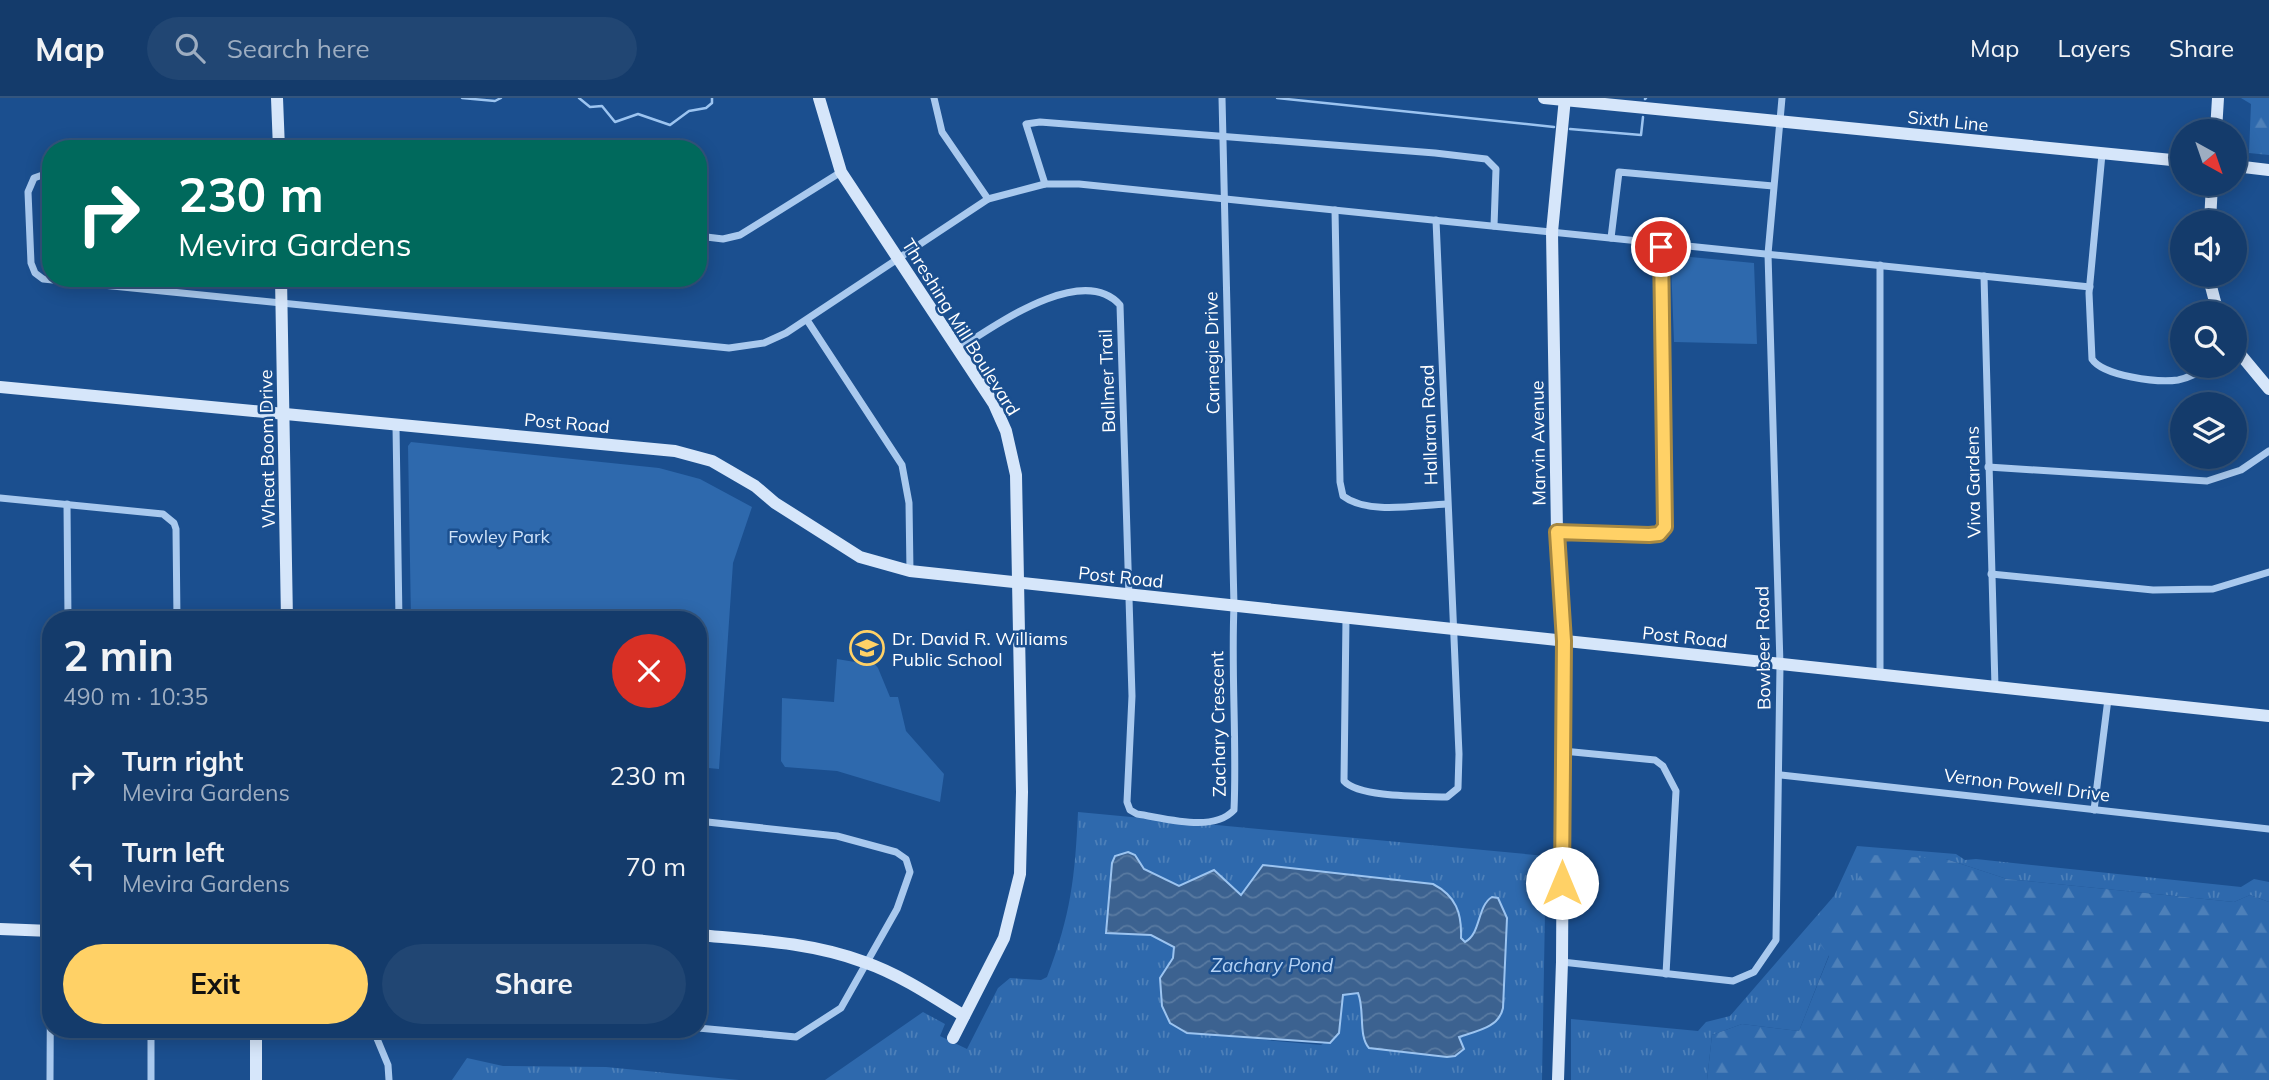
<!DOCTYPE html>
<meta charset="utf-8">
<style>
:root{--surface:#143b6b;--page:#214673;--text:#f1f3f6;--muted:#9dadc1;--line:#33557e;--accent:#ffd166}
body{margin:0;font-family:Mulish,sans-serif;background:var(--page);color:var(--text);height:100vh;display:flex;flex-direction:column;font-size:26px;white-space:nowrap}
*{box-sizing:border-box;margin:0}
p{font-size:23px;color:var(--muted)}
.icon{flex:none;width:38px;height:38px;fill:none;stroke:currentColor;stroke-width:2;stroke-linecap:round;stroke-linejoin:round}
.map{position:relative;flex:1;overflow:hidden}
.side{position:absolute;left:42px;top:513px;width:665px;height:427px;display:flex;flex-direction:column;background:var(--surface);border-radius:28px;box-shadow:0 4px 18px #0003,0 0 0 2px var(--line)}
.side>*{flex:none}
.top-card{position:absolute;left:42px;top:42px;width:665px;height:147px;border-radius:28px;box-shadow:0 4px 18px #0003,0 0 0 2px var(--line);background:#00695c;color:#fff;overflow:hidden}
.needle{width:46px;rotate:140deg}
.fabs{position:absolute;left:2170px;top:21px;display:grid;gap:14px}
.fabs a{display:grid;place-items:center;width:77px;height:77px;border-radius:50%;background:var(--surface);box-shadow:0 4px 18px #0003,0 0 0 2px var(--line);font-size:35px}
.pin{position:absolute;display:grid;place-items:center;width:60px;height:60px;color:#fff;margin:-30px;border:4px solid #fff;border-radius:50%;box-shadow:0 2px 7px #0007}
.me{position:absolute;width:77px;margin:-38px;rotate:0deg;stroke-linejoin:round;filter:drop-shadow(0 0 5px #0008)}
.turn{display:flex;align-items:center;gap:24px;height:147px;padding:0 21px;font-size:32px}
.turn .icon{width:91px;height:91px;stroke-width:2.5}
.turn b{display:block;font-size:49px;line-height:60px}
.round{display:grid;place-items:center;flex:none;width:74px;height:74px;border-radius:37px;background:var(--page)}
.headline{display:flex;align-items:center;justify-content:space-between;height:119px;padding:0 21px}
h1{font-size:42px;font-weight:700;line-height:52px}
.primary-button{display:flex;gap:14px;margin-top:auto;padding:14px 21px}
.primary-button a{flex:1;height:80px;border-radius:42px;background:var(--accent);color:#111;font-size:28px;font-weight:700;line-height:80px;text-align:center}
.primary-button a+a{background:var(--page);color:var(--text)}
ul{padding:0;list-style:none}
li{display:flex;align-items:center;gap:21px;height:91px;padding:0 21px}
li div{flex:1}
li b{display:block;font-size:26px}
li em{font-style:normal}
header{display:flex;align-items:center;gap:42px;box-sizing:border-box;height:98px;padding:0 35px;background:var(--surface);border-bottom:2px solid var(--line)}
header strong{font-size:33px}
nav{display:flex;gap:38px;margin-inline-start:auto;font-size:24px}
.search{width:490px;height:63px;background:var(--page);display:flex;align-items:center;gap:18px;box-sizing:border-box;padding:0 24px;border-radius:38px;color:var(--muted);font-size:26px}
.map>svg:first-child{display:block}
</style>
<header>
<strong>Map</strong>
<div class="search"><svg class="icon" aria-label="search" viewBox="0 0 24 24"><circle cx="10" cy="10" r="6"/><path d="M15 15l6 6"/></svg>Search here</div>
<nav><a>Map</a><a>Layers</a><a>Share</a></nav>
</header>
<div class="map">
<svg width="2269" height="982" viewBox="0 0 2269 982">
<defs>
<pattern id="grass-tufts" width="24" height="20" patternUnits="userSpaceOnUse" patternTransform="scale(1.75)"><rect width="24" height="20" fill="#2e69ad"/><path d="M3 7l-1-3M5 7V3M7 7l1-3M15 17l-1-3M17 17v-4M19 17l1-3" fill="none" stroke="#4d80b9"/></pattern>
<pattern id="forest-firs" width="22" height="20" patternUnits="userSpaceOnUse" patternTransform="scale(1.75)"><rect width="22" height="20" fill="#2e69ad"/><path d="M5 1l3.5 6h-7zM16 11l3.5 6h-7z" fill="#4d80b9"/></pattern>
<pattern id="water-waves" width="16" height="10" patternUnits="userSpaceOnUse" patternTransform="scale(1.75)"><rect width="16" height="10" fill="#3c6290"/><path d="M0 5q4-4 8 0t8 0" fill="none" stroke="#597aa1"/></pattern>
</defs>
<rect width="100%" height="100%" fill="#1b4f8f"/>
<g fill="url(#grass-tufts)" fill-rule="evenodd">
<path d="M 1078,714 L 1546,758 L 1542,982 L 825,982 L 923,914 L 945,926 L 940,938 L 967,951 L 998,890 L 1010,880 L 1041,882 L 1047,879 C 1071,817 1075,779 1078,714 ZM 1144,771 L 1179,788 L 1241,798 L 1443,791 C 1459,805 1462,820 1461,841 L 1465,844 L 1471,840 L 1486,803 L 1507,820 L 1503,910 C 1499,930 1476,933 1459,939 L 1464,951 L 1455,958 L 1369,950 C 1357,933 1368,913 1358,894 L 1343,896 L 1339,935 L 1321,947 L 1187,935 C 1159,921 1167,907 1160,880 L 1173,860 L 1174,849 L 1151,837 L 1106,835 Z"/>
<path d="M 1857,748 L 1956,756 L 1965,762 L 1976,761 L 2241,789 L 2254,781 L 2269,784 L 2269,804 L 2250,797 L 2234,804 L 2007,781 L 1946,761 L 1829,857 L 1799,933 L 1742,926 L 1712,937 L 1707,982 L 1571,982 L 1571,921 L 1698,933 L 1706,924 L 1730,918 L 1834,798 Z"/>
<path d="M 467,960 L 503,968 L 606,969 L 739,982 L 452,982 Z"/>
</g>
<g fill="url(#forest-firs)">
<path d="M 2241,0 L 2269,0 L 2269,57 L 2249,55 L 2251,6 Z"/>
<path d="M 1872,757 L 1946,761 L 2007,781 L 2234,804 L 2250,797 L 2269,804 L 2269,982 L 1707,982 L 1712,937 L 1742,926 L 1799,933 L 1829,858 L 1820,846 Z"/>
</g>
<g fill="#2e69ad">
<path d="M 1680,158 L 1754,165 L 1757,246 L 1674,244 L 1671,166 L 1676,165 Z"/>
<path d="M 411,344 L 659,370 L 700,381 L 752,409 L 733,465 L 719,671 L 698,669 L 698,522 L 411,521 L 408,348 Z"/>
<path d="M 849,554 L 866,555 L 878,570 L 890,599 L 898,599 L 906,633 L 944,676 L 940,704 L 837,673 L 785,669 L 781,663 L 782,600 L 834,604 L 837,561 L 855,564 Z"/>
</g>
<path fill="url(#water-waves)" stroke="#9cc4f0" stroke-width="2" d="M 1128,754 L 1135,757 L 1144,771 L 1179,788 L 1214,772 L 1241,797 L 1263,767 L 1433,786 C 1456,798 1462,815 1461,840 L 1465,844 C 1481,836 1477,808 1492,799 L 1498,800 L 1507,820 L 1503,910 C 1499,930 1476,933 1459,939 L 1464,951 L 1455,958 L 1447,959 L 1369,950 C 1358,938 1365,912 1358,895 L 1343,897 L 1339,935 L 1330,945 L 1187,935 L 1170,925 L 1162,908 L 1160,880 L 1173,860 L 1174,849 L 1151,837 L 1106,835 L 1112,765 L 1115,758 Z"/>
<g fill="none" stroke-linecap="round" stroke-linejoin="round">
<g stroke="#9cc4f0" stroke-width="2.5">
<path d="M 462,0 L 495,3 L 501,0"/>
<path d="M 579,0 L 590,9 L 602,8 L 615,24 L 638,16 L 670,27 L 689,13 L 706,10 L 712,5 L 712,0"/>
<path d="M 1277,0 L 1554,29"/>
<path d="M 1645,1 L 1646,0"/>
<path d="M 1570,31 L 1641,37 L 1643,19"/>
</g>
<g stroke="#a9c9ee" stroke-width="7">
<path d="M 934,0 L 942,34 L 988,101"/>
<path d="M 2102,56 L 2089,195 L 2092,261 C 2103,278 2158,285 2178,282 C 2189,280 2199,274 2209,268"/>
<path d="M 51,74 L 34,80 L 28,94 L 31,165 L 35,175 L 43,181 L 729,250 L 764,245 L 786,235 L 988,101 L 1045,86 L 1079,86 L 2090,189"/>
<path d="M 1045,86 L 1026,26 L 1040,24 L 1435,55 L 1486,61 L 1496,71 L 1494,128"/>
<path d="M 1335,112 L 1340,384 L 1343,398 C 1368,417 1417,407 1447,406"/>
<path d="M 698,138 L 723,141 L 740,137 L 841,74"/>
<path d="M 1611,140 L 1619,74 L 1773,88"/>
<path d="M 1880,167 L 1880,577"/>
<path d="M 1984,178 L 1995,589"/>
<path d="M 807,222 L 902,367 L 909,405 L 910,473"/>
<path d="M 958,251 C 993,229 1082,164 1120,207 L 1132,598 L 1127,704 L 1130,712 L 1137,716 C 1165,720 1213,735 1234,712 C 1237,644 1231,576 1234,508 L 1222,0"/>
<path d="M 396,328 L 399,522"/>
<path d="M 1988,369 L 2207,383 L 2241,372 L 2269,353"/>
<path d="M 0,400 L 163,416 L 174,425 L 176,431 L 177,522"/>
<path d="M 67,406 L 68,522"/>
<path d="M 1557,434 L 1649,437 L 1659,436 L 1665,429 L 1661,145"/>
<path d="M 1991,476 L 2153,492 L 2213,491 L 2269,474"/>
<path d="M 1346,520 L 1344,683 C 1360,700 1423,698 1447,699 L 1458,690 L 1459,656 L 1436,122"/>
<path d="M 1563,653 L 1655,662 L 1663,668 L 1676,693 L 1666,876"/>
<path d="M 1781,677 L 2269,731"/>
<path d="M 2094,712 L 2108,601"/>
<path d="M 698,723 L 837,738 L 896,754 L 906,761 L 910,774 L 897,811 L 841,910 L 796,939 L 698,930"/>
<path d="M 1562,864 L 1733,883 L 1754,874 L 1776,842 L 1780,567 L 1768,156 L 1782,0"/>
<path d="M 151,931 L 151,982"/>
<path d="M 373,931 L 388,967 L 389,982"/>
<path d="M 50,982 L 51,783"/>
</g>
<g stroke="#d6e6fa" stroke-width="12">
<path d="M 277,0 L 279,51"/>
<path d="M 819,0 L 841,74 L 994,306 L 1006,333 L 1016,377 L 1022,694 L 1020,776 L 1004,840 L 953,940"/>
<path d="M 1544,0 L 2182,63"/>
<path d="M 2216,33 L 2218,0"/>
<path d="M 2235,68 L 2269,72"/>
<path d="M 2210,124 L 2212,86"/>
<path d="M 2208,177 L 2218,215"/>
<path d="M 281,180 L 287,522"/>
<path d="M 2235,250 L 2269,291"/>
<path d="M 0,289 L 675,353 L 712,363 L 755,388 L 775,405 L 860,459 L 910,473 L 2269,618"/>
<path d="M 0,831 L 51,833"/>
<path d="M 698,837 C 754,842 810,844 864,864 C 899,876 932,898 964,918"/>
<path d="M 256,931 L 256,982"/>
<path d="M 1558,982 L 1562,864 L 1564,543 L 1557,434 L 1552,134 L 1565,0"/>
</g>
</g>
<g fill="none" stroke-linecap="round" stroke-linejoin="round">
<g stroke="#a68842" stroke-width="18">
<path id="route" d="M 1562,785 L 1564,543 L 1557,434 L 1649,437 L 1659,436 L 1665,429 L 1661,149"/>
</g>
<use href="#route" stroke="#ffd166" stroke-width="12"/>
</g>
<defs>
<g id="school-ring" transform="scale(1.75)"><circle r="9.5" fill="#1b4f8f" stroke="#ffd166" stroke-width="1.5"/><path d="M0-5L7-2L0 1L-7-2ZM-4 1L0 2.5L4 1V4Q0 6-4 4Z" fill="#ffd166"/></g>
</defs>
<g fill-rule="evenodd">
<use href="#school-ring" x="867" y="550"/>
</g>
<g text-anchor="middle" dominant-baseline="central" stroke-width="5" stroke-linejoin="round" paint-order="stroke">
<g font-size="18" fill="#fff" stroke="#1b4f8f">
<text transform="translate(1948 23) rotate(6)">Sixth Line</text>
<text transform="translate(961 229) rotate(58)">Threshing Mill Boulevard</text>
<text transform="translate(1212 255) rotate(-91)">Carnegie Drive</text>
<text transform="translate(1107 283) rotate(-92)">Ballmer Trail</text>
<text transform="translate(567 325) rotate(5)">Post Road</text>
<text transform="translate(1429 327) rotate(-92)">Hallaran Road</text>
<text transform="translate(1538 345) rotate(-91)">Marvin Avenue</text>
<text transform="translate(267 351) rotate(-91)">Wheat Boom Drive</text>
<text transform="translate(1973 384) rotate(-91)">Viva Gardens</text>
<text transform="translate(1121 479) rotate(6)">Post Road</text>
<text transform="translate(1685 539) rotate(6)">Post Road</text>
<text transform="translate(1763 550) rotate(-91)">Bowbeer Road</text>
<text transform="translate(1218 626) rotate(-91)">Zachary Crescent</text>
<text transform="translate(2027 687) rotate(7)">Vernon Powell Drive</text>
</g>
<g font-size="18" fill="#cfe3fa" stroke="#1b4f8f">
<text x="499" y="438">Fowley Park</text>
</g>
<g font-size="18" fill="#fff" stroke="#1b4f8f" text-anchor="start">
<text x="892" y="540">Dr. David R. Williams<tspan x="892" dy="21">Public School</tspan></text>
</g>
<g font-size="19" font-style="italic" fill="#b5d3f5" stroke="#1b4f8f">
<text x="1272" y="867">Zachary Pond</text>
</g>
</g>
</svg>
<div class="fabs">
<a><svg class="needle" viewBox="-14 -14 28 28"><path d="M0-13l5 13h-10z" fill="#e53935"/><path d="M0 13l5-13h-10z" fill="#9dadc1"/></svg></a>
<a><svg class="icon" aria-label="sound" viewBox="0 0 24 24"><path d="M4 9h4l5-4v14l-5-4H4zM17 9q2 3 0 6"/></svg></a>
<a><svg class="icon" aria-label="search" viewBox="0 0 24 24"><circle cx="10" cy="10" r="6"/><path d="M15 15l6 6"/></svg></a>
<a><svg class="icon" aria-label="layers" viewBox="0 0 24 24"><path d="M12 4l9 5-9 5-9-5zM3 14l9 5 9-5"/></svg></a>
</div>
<div class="pin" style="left:1661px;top:149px;background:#d93025"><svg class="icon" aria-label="arrive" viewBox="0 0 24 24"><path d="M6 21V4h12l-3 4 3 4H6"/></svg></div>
<svg class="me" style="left:1562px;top:785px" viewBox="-20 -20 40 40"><circle r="19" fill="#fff"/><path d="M0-13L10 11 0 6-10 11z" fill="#ffd166"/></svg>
<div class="top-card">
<div class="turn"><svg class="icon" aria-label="right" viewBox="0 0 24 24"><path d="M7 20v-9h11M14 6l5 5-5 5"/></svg><div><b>230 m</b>Mevira Gardens</div></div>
</div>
<section class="side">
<div class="headline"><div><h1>2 min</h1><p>490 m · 10:35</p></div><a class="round" style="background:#d93025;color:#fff"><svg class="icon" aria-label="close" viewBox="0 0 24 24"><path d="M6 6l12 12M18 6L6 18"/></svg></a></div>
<ul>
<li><svg class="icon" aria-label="right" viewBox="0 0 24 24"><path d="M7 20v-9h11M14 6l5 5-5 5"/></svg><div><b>Turn right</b><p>Mevira Gardens</p></div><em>230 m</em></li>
<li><svg class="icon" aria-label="left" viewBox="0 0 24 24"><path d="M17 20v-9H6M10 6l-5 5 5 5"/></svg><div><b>Turn left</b><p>Mevira Gardens</p></div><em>70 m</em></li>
</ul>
<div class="primary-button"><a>Exit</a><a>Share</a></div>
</section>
</div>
